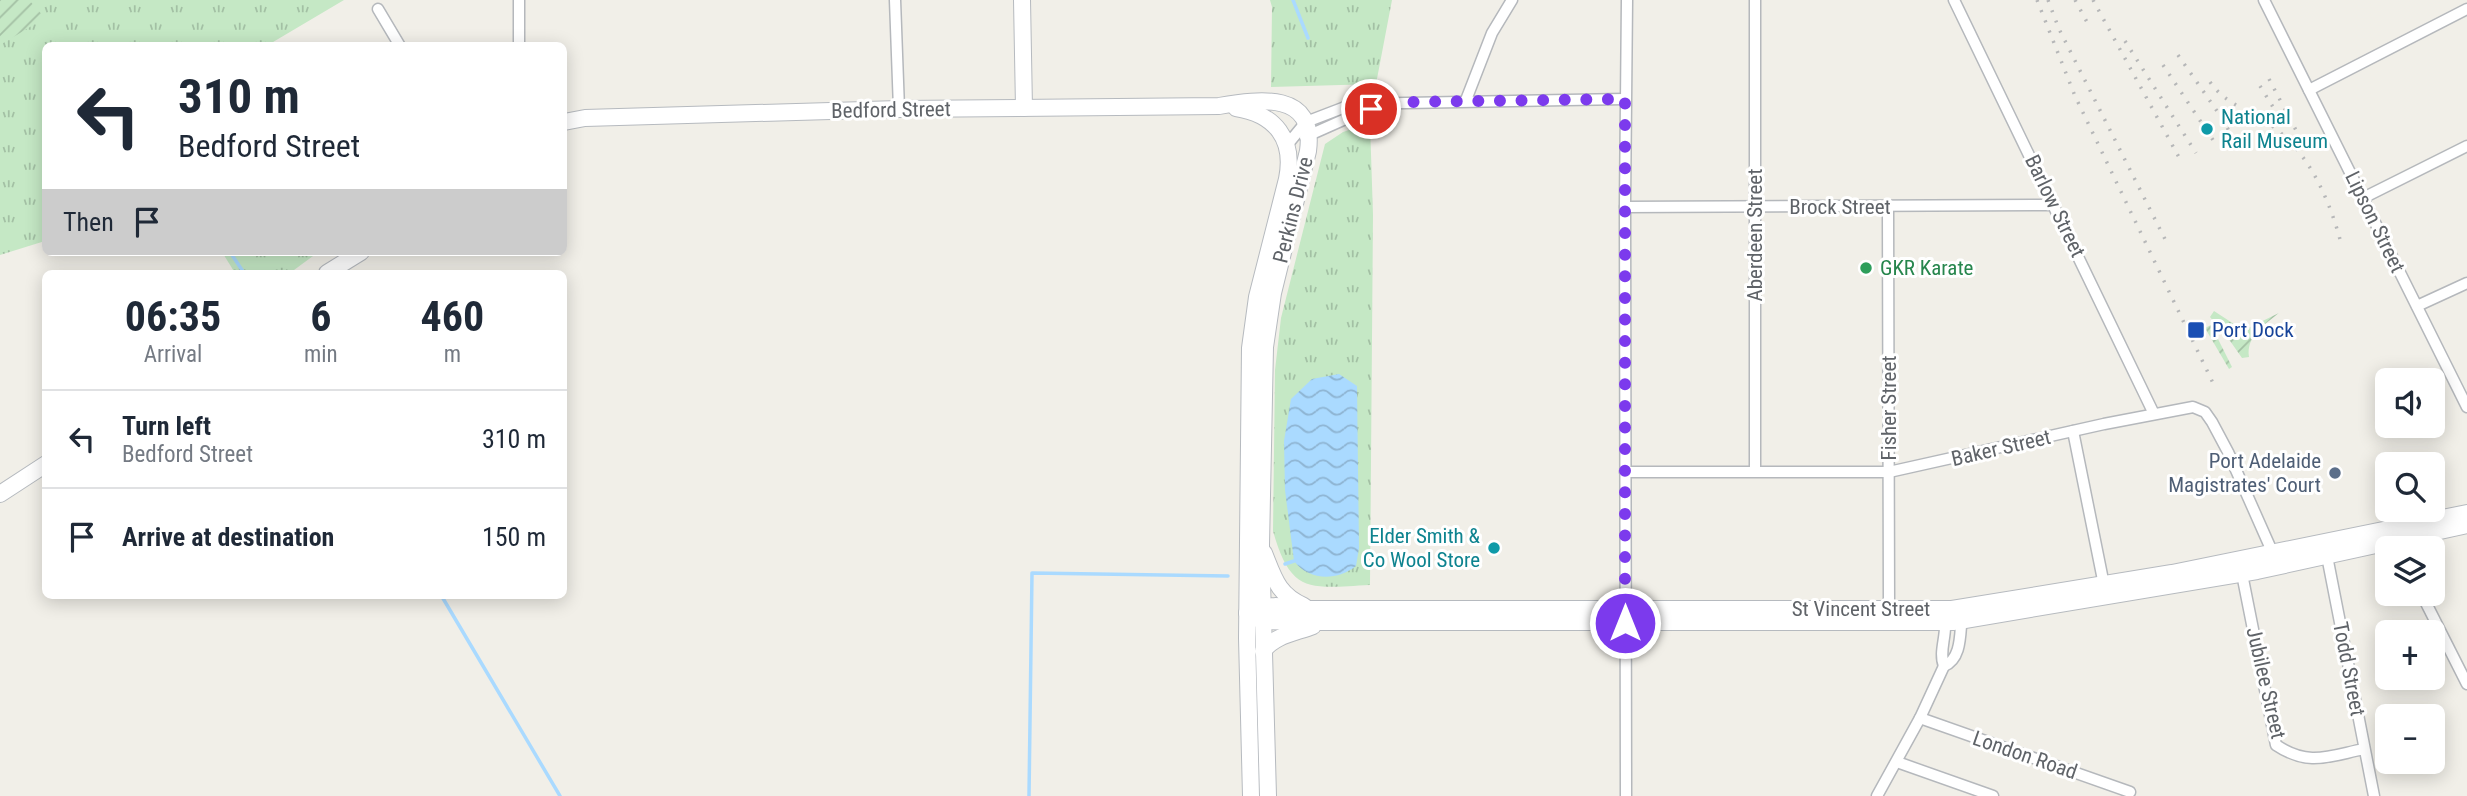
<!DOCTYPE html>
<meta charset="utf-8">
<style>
:root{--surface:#fff;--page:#f2f2f3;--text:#1f2937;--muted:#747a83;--line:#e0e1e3}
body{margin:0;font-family:"Roboto Condensed",sans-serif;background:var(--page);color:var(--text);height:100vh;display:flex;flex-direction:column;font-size:26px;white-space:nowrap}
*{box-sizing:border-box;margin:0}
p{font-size:23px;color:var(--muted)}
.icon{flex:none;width:38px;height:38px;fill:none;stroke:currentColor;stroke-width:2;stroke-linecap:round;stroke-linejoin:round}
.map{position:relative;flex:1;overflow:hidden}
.drawer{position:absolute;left:42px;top:270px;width:525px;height:329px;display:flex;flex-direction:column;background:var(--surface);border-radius:10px;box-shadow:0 4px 18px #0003}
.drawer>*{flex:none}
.hud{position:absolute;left:42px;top:42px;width:525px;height:214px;border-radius:10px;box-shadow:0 4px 18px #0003;background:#fff;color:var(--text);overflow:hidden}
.tools{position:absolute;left:2375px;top:368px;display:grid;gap:14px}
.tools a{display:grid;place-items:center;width:70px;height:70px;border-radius:10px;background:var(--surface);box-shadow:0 4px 18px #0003;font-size:35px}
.pin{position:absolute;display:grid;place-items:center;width:60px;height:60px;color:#fff;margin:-30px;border:4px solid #fff;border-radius:50%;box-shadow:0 2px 7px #0007}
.me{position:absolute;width:77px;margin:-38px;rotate:0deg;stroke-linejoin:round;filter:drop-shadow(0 0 5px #0008)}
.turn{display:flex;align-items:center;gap:24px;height:147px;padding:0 21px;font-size:32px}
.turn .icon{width:91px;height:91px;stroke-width:2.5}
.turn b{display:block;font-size:49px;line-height:60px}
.then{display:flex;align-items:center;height:66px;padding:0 21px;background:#0003;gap:14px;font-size:26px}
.eta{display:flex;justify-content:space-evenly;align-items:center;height:119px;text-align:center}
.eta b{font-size:42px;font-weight:700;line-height:49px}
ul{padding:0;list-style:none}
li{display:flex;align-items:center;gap:21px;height:98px;padding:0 21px;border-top:2px solid var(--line)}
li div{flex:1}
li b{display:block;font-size:26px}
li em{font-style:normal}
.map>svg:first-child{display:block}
</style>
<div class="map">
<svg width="2467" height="796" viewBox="0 0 2467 796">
<defs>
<pattern id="grass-tufts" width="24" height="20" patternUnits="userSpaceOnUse" patternTransform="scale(1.75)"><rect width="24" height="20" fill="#c5e8c5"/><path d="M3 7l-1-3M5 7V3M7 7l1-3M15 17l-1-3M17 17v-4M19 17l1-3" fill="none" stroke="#a3c0a4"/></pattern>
<pattern id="garden-furrows" width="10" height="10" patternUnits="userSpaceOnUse" patternTransform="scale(1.75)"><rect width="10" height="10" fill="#c5e8c5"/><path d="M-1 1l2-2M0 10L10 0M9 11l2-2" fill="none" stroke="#a3c0a4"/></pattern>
<pattern id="water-waves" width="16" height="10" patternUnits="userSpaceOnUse" patternTransform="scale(1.75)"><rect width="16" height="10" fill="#aadaff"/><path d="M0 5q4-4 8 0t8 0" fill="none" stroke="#8eb4d2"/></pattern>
</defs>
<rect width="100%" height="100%" fill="#f1efe8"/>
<g fill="url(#grass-tufts)">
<path d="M 0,0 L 344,0 L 268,45 L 46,46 L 45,241 L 0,255 Z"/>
<path d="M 1270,0 L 1392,0 L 1376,84 L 1271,87 L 1272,7 Z"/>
<path d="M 1370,123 L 1373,215 L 1370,585 C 1310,588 1291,595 1273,531 L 1275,370 L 1281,318 L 1325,144 L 1343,132 Z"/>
<path d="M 222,252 L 311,252 L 313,256 L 290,273 L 235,273 Z"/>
<path d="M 2214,311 L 2237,326 L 2228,338 L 2210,317 Z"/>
</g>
<g fill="url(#garden-furrows)">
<path d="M 0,0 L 29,0 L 45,18 L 0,45 Z"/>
<path d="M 2279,313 C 2264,325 2246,336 2249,357 L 2242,358 L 2228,338 L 2237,326 L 2246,329 Z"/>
<path d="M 2211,325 L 2232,367 L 2229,369 L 2205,328 Z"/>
</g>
<path fill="url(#water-waves)" d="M 1339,374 L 1357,386 L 1359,548 L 1356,566 C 1337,581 1309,581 1294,561 L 1285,490 L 1284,441 L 1291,399 L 1312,379 Z"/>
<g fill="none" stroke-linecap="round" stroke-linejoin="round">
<g stroke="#aadaff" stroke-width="3.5">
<path d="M 1293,0 L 1308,38"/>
<path d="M 230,252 L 244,273"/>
<path d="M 1285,564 L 1294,561"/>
<path d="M 441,595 L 560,796"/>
<path d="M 1029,796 L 1032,573 L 1228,576"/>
</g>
<g stroke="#b5b8bc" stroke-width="13">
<g id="street">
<path d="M 895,0 L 899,109"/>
<path d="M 1954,0 L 2154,414"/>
<path d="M 2264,0 L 2467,407"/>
<path d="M 378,9 L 400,46"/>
<path d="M 519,46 L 519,0"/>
<path d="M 2309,90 L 2467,9"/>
<path d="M 1466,100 L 1492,33 L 1512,0"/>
<path d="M 1305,137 L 1350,117 L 1384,106"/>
<path d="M 1287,145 L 1306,122 L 1353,104 L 1625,99"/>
<path d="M 2363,198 L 2467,146"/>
<path d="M 1625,207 L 2055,205"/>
<path d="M 1888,207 L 1889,609"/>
<path d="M 2417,306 L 2467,283"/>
<path d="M 2073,431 L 2105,590"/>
<path d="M 1755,471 L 1755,0"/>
<path d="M 1625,472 L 1889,472 L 2104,424 L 2193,407 L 2205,412 L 2212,422 L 2228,452 L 2275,558"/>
<path d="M 2326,551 L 2374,796"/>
<path d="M 2242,574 L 2276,745 C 2309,767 2329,756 2364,749"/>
<path d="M 2421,593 L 2467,684"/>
<path d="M 1944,666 C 1939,654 1945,640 1945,627 L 1952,622"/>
<path d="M 1920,718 L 2130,792"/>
<path d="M 1897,762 L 1993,796"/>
<path d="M 1626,796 L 1625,203 L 1627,0"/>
<path d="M 1877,796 L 1920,718 L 1944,666 C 1959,660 1960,641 1961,626 L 1953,622"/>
</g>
</g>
<g stroke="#b6babf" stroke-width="18">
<g id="secondary">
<path d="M 1022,0 L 1024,108"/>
<path d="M 1236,108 C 1275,114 1295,139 1287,179 L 1257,297 L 1250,348 L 1247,638 L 1251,796"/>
<path d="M 564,122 L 585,118 L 899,109 L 1219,106 C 1260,99 1316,91 1308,151 L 1273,293 L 1265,347 L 1261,545 L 1268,796"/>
<path d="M 327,273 L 361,252"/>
<path d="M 0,494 L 46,464"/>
<path d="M 1264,553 C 1274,578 1278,595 1304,606"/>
<path d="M 1253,611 C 1270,602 1292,608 1311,609 L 1952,609 L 2172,573 L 2467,513"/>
<path d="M 1247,613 L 1262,621 L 1317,622 L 1953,622 L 2257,571 L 2467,525"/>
<path d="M 1263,651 C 1275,635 1295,633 1313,626"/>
</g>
</g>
<use href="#street" stroke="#fff" stroke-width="10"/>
<use href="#secondary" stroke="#fff" stroke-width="16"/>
<g stroke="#b6b7b8" stroke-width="3.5" stroke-dasharray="2 9" stroke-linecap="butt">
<path d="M 2037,0 L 2075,96 L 2213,383"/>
<path d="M 2048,0 L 2059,29 L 2168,245"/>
<path d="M 2075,0 L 2087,22"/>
<path d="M 2093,0 L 2181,161"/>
<path d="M 2125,41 L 2196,153"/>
<path d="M 2178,55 L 2217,111 L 2231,134"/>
<path d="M 2163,65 L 2215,143"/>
<path d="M 2269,79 L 2308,153"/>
<path d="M 2210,82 C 2226,105 2250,110 2272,126 C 2310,153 2331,203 2342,247"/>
<path d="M 2260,86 L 2286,128"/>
</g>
</g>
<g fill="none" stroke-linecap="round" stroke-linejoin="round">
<path stroke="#7c3aed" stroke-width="12" stroke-dasharray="0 21.6" d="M 1371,109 L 1408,102 L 1625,99 L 1625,623"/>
</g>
<g fill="#0f9aa8" stroke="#fff" stroke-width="2.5">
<circle cx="2207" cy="129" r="7"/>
<circle cx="1494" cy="548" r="7"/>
</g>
<circle fill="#2e9e5b" stroke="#fff" stroke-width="2.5" cx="1866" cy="268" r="7"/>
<rect fill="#1a4fb4" stroke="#fff" stroke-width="2.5" x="2187" y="321" width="18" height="18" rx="3.5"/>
<circle fill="#5c6f8a" stroke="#fff" stroke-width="2.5" cx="2335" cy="473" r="7"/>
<g text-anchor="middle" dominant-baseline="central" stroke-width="6" stroke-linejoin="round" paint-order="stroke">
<g font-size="21" fill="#5f6368" stroke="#fff">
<text transform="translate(891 110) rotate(-1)">Bedford Street</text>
<text transform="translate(2055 206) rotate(64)">Barlow Street</text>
<text x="1840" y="207">Brock Street</text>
<text transform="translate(1293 210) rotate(-76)">Perkins Drive</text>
<text transform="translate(2375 222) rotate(64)">Lipson Street</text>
<text transform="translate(1755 235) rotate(-90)">Aberdeen Street</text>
<text transform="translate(1889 408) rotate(-90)">Fisher Street</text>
<text transform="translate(2001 448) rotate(-13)">Baker Street</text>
<text x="1861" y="609">St Vincent Street</text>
<text transform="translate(2349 669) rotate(79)">Todd Street</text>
<text transform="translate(2266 683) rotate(77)">Jubilee Street</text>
<text transform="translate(2025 755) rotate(19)">London Road</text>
</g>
<g font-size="21" fill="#0d838f" stroke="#fff" text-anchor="start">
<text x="2221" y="117">National<tspan x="2221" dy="24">Rail Museum</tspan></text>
<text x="1480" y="536" text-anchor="end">Elder Smith &amp;<tspan x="1480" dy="24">Co Wool Store</tspan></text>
</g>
<g font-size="21" fill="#27864d" stroke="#fff" text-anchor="start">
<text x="1880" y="268">GKR Karate</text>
</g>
<g font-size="21" fill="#164399" stroke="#fff" text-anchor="start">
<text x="2212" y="330">Port Dock</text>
</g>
<g font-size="21" fill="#4e5e75" stroke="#fff" text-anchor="end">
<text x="2321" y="461">Port Adelaide<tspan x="2321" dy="24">Magistrates' Court</tspan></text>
</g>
</g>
</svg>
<div class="tools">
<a><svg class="icon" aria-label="sound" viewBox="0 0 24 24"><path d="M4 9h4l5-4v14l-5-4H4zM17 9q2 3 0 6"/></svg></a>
<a><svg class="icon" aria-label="search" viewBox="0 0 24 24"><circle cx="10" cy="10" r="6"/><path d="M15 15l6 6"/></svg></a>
<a><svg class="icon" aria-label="layers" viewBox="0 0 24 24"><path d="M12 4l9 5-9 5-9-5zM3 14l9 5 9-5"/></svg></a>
<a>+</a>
<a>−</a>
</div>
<div class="pin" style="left:1371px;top:109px;background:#d93025"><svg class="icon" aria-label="arrive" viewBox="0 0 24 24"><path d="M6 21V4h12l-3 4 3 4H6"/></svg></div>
<svg class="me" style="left:1625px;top:623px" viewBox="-20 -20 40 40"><circle r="17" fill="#7c3aed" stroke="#fff" stroke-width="3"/><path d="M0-11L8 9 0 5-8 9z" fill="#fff"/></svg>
<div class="hud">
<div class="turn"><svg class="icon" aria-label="left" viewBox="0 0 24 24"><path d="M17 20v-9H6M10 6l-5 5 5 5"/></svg><div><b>310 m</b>Bedford Street</div></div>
<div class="then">Then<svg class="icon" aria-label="arrive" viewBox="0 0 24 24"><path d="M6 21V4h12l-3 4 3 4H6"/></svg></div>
</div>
<section class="drawer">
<div class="eta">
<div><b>06:35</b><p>Arrival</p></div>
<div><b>6</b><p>min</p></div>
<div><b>460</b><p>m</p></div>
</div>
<ul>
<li><svg class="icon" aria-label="left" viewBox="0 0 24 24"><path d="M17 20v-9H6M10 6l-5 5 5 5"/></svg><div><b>Turn left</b><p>Bedford Street</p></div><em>310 m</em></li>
<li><svg class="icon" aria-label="arrive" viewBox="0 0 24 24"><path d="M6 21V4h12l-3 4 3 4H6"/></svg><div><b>Arrive at destination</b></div><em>150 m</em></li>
</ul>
</section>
</div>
